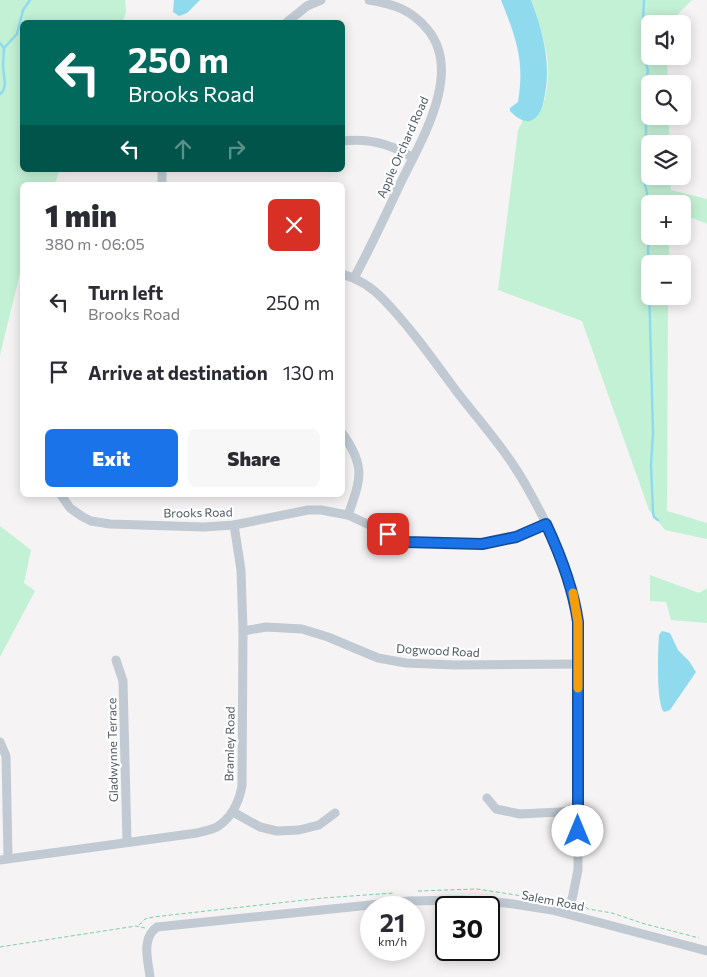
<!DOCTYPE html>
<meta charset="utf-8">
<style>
:root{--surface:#fff;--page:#f7f7f7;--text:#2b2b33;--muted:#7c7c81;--accent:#1a73e8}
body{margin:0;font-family:Commissioner,sans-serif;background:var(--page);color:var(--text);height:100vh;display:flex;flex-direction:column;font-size:19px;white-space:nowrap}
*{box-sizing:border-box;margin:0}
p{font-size:16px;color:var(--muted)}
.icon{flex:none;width:28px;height:28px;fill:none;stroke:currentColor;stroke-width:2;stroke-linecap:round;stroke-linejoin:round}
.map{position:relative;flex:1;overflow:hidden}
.drawer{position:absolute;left:20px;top:182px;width:325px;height:315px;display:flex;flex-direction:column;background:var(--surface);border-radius:8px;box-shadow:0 2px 12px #0003}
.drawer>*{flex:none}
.hud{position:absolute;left:20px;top:20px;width:325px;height:152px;border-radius:8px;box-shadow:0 2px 12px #0003;background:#00695c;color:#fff;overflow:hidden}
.buttons{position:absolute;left:641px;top:15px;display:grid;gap:10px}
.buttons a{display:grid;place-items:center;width:50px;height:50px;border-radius:8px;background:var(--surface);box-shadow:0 2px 12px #0003;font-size:25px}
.speed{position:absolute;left:360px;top:896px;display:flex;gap:10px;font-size:25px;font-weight:700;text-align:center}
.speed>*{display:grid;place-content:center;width:65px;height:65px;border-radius:50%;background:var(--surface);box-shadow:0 2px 12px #0003;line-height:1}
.speed small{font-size:12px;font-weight:400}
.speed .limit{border:2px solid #111;border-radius:8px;background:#fff;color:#111}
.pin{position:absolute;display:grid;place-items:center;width:42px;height:42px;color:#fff;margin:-21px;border-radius:10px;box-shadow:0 2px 8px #0006}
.me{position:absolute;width:55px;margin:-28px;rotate:0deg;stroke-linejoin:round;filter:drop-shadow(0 0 4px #0008)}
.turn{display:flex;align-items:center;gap:18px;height:105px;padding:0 25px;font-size:22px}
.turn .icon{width:65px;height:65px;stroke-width:2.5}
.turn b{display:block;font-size:35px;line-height:42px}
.lanes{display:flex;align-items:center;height:48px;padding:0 25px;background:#0003;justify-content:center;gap:25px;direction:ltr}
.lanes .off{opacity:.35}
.round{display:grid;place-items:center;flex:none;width:52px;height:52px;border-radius:8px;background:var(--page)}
.overview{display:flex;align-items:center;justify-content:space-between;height:85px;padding:0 25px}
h1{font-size:30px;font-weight:800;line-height:38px}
.button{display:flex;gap:10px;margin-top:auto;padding:10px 25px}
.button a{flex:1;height:58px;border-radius:8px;background:var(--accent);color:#fff;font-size:20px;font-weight:800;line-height:58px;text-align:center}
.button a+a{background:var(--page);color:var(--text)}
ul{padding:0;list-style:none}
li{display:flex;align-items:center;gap:15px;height:70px;padding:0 25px}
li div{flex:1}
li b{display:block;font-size:19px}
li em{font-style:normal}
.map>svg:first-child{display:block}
</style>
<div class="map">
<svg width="707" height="977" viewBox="0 0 707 977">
<rect width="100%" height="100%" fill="#f5f3f3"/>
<g fill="#c3f1d5">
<path d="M 0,0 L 125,0 L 126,13 L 122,22 L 22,22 L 22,170 L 60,170 L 54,185 L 22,185 L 22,265 L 0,355 Z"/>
<path d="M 531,0 L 692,0 L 668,24 L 650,24 L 650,56 L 667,56 L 668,84 L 650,84 L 650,116 L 669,116 L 669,144 L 650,144 L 650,176 L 670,176 L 671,190 L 707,199 L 707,224 L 693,218 L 683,221 L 682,204 L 650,204 L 650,236 L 669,236 L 669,264 L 650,264 L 650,296 L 668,296 L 667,511 L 707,523 L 707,539 L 665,530 L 649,510 L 582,321 L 498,290 L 518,130 L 523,120 C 548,123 550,74 547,56 C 544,37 537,18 531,0 Z"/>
<path d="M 0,526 L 31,550 L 24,583 L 35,591 L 0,657 Z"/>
<path d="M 650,575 L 699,593 L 707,588 L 707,623 L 671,620 L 666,602 L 650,601 Z"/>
</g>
<g fill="#90daee">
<path d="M 174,0 L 200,0 L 187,13 L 179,16 L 173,12 Z"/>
<path d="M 501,0 L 531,0 C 543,32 552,65 544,99 C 543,106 540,115 534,119 C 525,125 516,117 510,111 L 510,108 L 518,102 C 525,60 516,38 501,0 Z"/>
<path d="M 662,631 L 670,633 L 678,650 L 689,661 L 696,672 L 670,710 L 664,712 C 656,704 658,649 659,635 Z"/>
</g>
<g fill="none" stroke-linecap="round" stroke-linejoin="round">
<g stroke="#90daee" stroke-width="2.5">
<path d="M 644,0 L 643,21 L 646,31 L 644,41 L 645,57 L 648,71 L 646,80 L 648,92 L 646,116 L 646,159 L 648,170 L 644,181 L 647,192 L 647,219 L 650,235 L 648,249 L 653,434 L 651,465 L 653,512 L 654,517 L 658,520"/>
<path d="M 0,43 L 4,48 L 3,66 L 5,84 L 3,91 L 0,94"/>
<path d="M 4,48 L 17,34 L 23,10 L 30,0"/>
</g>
<g stroke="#7ad0a6" stroke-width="1" stroke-dasharray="4 2.5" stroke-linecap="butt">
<path d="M 418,891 L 477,889 L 555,901 L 560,899"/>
<path d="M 581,903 L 588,909 L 612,913 L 645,924 L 699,938"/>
<path d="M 139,925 L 145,919 L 153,917 L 323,898 L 394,893"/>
<path d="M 0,947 L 136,926 L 145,928"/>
</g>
<g stroke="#c1cad2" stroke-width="9">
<path d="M 287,22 L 307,6 L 321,0"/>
<path d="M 342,141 C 368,138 392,144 413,158"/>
<path d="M 162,185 L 162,170"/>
<path d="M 342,274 C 359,279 372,287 384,300 C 411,328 434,361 457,392 C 482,424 510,455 529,491 C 552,532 572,575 578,622 L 578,870 L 569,914"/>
<path d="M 354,278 C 371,247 386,214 401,182 C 421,141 463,73 428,30 C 412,10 394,4 369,0"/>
<path d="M 342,433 C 366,466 361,479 348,515"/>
<path d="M 61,495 L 70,508 L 83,517 L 91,521 L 110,524 L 204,527 L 234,525 L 308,510 L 321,510 L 348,515 L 406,542 L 482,544 L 516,537 L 546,524"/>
<path d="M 243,631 L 266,627 L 302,629 L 328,637 L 378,658 L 406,663 L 455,665 L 578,664"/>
<path d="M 116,660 L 123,681 L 127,842"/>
<path d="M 0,742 L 6,756 L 8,858"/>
<path d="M 487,798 L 496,809 L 520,814 L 579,811"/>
<path d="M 233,812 L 260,827 L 277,831 L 299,830 L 319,825 L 335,813"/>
<path d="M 0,860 L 197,833 C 203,831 211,830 217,827 C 231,818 239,802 242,786 L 243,631 L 241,570 L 234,525"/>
<path d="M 150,977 C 148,960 141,938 157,927 L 409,901 L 461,900 L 506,903 L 552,910 L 707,951"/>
</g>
</g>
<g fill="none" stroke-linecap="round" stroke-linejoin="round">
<g stroke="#114b97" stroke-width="12">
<path id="route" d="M 388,534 L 406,542 L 482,544 L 516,537 L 546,524 C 561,556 573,587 578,622 L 578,831"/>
</g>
<use href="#route" stroke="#1a73e8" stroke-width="9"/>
<path stroke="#f59e0b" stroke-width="9" d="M 573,593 L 578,622 L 578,688"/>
</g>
<g text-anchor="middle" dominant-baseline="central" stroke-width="4.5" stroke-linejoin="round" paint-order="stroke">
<g font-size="12" fill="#4a5661" stroke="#fff">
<text transform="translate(402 147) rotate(-66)">Apple Orchard Road</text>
<text transform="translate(198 512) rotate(-1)">Brooks Road</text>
<text transform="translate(438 650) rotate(3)">Dogwood Road</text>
<text transform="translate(229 744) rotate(-89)">Bramley Road</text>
<text transform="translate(112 750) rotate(-91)">Gladwynne Terrace</text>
<text transform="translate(553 900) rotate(11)">Salem Road</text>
</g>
</g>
</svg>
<div class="buttons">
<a><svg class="icon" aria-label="sound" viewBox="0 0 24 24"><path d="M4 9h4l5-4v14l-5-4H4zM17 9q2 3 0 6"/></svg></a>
<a><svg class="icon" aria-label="search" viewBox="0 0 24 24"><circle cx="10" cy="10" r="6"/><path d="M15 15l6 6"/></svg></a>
<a><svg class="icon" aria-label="layers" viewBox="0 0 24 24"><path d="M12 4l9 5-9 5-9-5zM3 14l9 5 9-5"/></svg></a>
<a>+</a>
<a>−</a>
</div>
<div class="speed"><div>21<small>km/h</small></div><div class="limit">30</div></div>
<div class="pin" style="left:388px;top:534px;background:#d93025"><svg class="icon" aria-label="arrive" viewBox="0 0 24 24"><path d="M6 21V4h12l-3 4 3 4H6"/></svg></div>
<svg class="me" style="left:578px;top:831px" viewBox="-20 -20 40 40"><circle r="19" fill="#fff"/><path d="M0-13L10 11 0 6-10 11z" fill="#1a73e8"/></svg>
<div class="hud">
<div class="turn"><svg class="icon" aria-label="left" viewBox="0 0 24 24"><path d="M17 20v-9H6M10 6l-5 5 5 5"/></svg><div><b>250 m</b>Brooks Road</div></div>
<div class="lanes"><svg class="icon" aria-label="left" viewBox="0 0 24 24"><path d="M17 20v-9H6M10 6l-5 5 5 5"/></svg><svg class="icon off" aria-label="ahead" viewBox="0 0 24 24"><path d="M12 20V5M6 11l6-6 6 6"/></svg><svg class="icon off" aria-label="right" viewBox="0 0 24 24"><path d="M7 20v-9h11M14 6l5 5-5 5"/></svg></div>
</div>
<section class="drawer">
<div class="overview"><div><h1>1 min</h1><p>380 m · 06:05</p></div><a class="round" style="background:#d93025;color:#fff"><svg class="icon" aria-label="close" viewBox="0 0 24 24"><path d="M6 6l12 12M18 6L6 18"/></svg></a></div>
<ul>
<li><svg class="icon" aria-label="left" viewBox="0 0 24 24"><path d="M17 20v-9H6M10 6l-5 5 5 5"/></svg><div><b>Turn left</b><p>Brooks Road</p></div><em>250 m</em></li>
<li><svg class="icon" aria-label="arrive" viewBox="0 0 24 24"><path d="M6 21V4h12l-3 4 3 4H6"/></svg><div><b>Arrive at destination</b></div><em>130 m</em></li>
</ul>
<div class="button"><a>Exit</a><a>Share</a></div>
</section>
</div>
